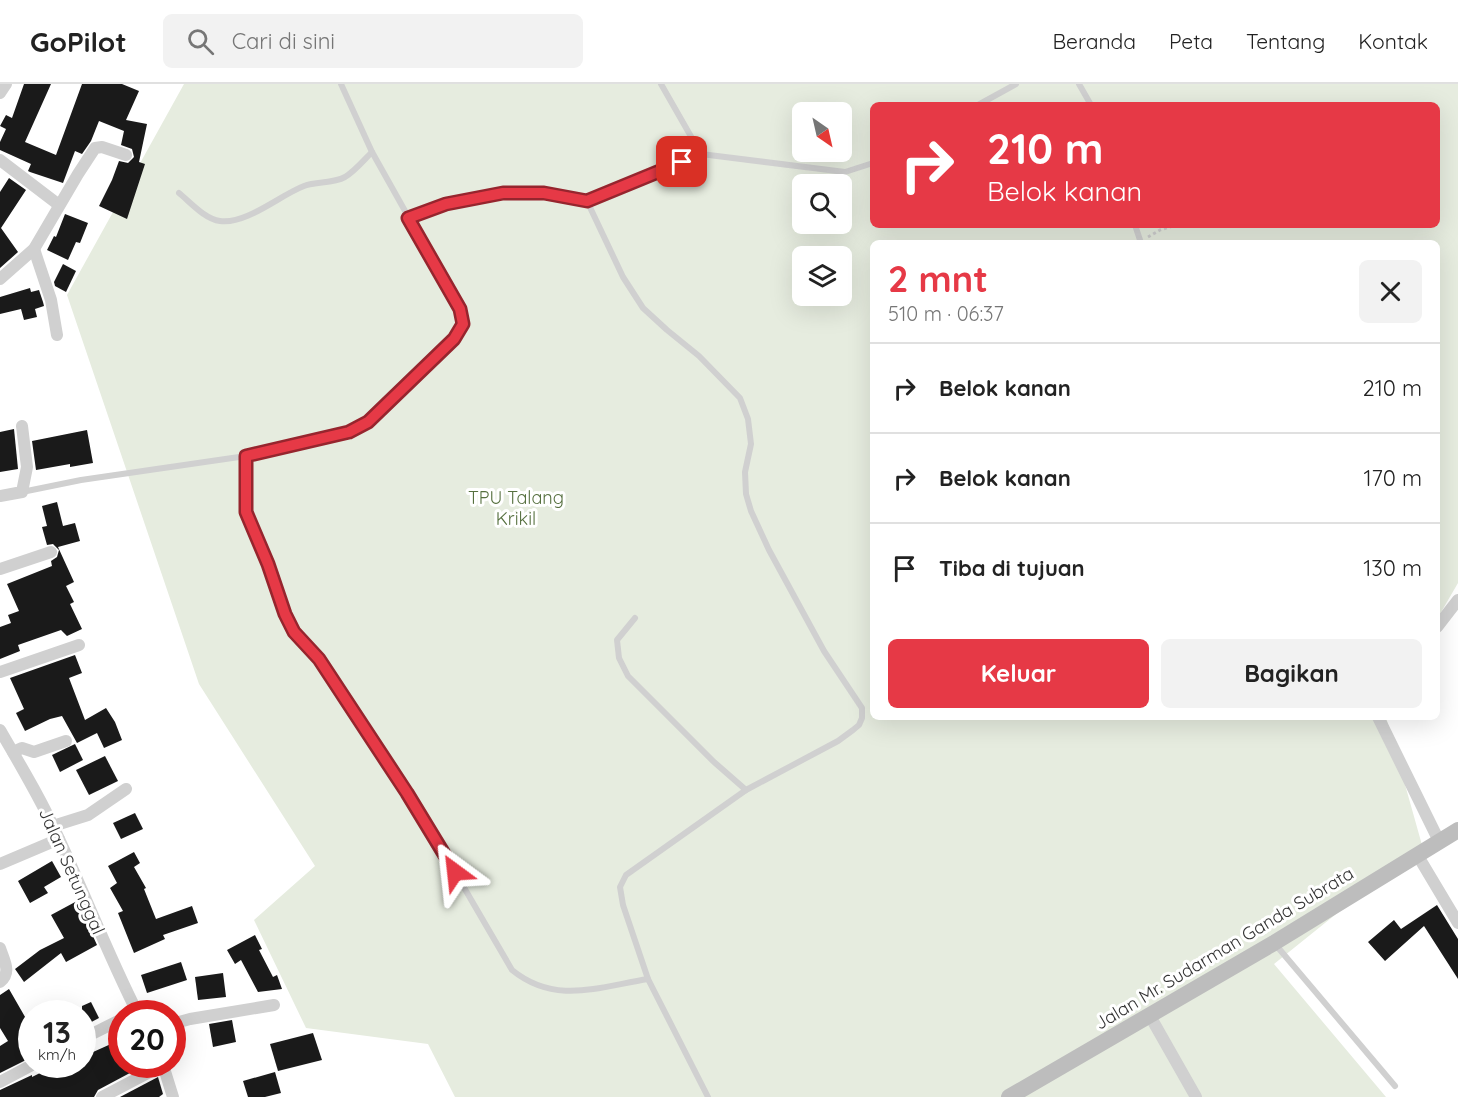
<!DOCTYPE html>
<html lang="id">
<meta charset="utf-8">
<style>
:root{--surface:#fff;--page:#f2f2f2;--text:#222;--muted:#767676;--line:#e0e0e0;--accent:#e63946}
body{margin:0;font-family:Quicksand,sans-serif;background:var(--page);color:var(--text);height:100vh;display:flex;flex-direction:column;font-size:22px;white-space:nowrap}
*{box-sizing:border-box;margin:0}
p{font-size:20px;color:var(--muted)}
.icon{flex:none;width:33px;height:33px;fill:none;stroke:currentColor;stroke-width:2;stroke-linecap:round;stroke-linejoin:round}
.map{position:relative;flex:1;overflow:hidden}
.details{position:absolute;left:870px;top:156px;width:570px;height:480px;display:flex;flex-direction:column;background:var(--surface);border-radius:9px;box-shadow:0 6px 24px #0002}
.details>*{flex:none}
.banner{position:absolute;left:870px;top:18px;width:570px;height:126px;border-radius:9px;box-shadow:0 6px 24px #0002;background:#e63946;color:#fff;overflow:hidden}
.needle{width:39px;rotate:146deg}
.fabs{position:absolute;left:792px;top:18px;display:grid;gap:12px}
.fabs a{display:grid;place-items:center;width:60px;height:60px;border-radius:9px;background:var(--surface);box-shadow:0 6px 24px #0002;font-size:30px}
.speed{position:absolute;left:18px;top:916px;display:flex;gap:12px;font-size:30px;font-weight:700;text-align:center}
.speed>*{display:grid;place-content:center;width:78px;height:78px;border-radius:50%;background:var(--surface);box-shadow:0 6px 24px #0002;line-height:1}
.speed small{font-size:15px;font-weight:400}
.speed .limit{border:9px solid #d22;background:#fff;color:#111}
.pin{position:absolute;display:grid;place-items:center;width:51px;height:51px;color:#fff;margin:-26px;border-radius:12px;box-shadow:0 3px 9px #0006}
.me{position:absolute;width:66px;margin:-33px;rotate:330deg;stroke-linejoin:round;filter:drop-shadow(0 0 4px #0008)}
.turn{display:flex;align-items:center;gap:21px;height:126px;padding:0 18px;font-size:27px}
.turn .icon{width:78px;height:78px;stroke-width:2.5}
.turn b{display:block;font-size:42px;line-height:51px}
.round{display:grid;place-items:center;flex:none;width:63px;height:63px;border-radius:9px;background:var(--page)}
.head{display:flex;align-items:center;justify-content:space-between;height:102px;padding:0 18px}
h1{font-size:36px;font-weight:700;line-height:45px;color:var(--accent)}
.primary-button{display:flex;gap:12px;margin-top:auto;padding:12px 18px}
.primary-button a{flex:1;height:69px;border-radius:9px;background:var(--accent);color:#fff;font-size:24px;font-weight:700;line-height:69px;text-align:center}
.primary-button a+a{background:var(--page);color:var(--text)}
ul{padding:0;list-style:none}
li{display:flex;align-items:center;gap:18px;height:90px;padding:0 18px;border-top:2px solid var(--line)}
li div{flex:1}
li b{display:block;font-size:22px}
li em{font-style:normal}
header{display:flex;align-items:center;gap:36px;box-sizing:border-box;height:84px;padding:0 30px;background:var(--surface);border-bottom:2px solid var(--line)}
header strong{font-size:28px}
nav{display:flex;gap:33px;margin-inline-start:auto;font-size:21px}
.search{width:420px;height:54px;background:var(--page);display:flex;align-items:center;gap:15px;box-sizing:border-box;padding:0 21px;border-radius:9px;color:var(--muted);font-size:22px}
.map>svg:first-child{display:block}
</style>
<header>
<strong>GoPilot</strong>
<div class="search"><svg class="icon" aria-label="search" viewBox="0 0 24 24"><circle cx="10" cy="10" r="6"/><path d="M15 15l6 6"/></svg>Cari di sini</div>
<nav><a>Beranda</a><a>Peta</a><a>Tentang</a><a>Kontak</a></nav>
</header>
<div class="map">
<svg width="1458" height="1013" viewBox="0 0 1458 1013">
<rect width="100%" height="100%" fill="#fff"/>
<path fill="#e6ecdf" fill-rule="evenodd" d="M 184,0 L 1458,0 L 1458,499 L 1437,535 L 1437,159 L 873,159 L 873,633 L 1386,633 L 1422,761 L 1274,880 L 1386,1013 L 455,1013 L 428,960 L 306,944 L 254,836 L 315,782 L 199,600 L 67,211 ZM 873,21 L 1437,21 L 1437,141 L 873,141 ZM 802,28 L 842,28 L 842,68 L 802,68 ZM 802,100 L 842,100 L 842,140 L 802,140 ZM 802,172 L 842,172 L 842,212 L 802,212 Z"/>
<g fill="#1a1a1a">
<path d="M 24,0 L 51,0 L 25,58 L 56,71 L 82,0 L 122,0 L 139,7 L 126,36 L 147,40 L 139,78 L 145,80 L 127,135 L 99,122 L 112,96 L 119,77 L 128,79 L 134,73 L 132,65 L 121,61 L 124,47 L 99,37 L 91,57 L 82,70 L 75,67 L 63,99 L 30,88 L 28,87 L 31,80 L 0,66 L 0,58 L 6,45 L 0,42 L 6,31 L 12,34 Z"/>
<path d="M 9,94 L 26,106 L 1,144 L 18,168 L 0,184 L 0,108 Z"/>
<path d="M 65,130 L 88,139 L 80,159 L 76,158 L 68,176 L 47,166 L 54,152 L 56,153 Z"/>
<path d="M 63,180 L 76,187 L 66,208 L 55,202 L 54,198 Z"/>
<path d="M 30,204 L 31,208 L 39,206 L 43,218 L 44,222 L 35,225 L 37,233 L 24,236 L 21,225 L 0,230 L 0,213 Z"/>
<path d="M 14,345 L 18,385 L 0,388 L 0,348 Z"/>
<path d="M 87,346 L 93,379 L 70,383 L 70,380 L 36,386 L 32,357 Z"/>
<path d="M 57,418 L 63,442 L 75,439 L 80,457 L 58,463 L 74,498 L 66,502 L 74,518 L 70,520 L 82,545 L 67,552 L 61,546 L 18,561 L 20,567 L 0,575 L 0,543 L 11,539 L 8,531 L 19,527 L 7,500 L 52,482 L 51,477 L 57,473 L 59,466 L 53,460 L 47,461 L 42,443 L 47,442 L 42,422 Z"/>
<path d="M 75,571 L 82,589 L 69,594 L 85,636 L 106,624 L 115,638 L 122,656 L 104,664 L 97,649 L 77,659 L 62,632 L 50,635 L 25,647 L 16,629 L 24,625 L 10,594 Z"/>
<path d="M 75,660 L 83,676 L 60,688 L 52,671 Z"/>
<path d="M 105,672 L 118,697 L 89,711 L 76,686 Z"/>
<path d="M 135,729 L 143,745 L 121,755 L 113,739 Z"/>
<path d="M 134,768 L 140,779 L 134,783 L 146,804 L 144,805 L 156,835 L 192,822 L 198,839 L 163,851 L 165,855 L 134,869 L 118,829 L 123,827 L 110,804 L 117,799 L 108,782 Z"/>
<path d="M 52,777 L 61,793 L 44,803 L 48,809 L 30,819 L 18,797 Z"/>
<path d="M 77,817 L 97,861 L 66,878 L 61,869 L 24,898 L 15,885 L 40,866 L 64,854 L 51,831 Z"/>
<path d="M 1437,821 L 1458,855 L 1458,895 L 1424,842 L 1385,877 L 1368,858 L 1394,836 L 1401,845 Z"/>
<path d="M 255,851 L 262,865 L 259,866 L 273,893 L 277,891 L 282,905 L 258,908 L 241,876 L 235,880 L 227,866 Z"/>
<path d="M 181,878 L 187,896 L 147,909 L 141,891 Z"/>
<path d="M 223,889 L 226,913 L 198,916 L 195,893 Z"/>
<path d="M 9,905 L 32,945 L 32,973 L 0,989 L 0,962 L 8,957 L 0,944 L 0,911 Z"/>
<path d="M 91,918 L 99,934 L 82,943 L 82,922 Z"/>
<path d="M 232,936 L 236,958 L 213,963 L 209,940 Z"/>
<path d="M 313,949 L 322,976 L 278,987 L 270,960 Z"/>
<path d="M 122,955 L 122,981 L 143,982 L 98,1006 L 94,1013 L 0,1013 L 0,1006 L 32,991 L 32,993 L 56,981 L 82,981 L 82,973 Z"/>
<path d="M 275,988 L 281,1009 L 265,1013 L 248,1013 L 243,997 Z"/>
<path d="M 158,993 L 163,1010 L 159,1013 L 120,1013 Z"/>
</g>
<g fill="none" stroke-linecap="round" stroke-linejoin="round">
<path stroke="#cdcdcd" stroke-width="3" stroke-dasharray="3 3" stroke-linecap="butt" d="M 1148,153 L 1160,146 L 1176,141"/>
<g stroke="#d0d0d0" stroke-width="6">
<path d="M 661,0 L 701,70"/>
<path d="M 1079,0 L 1091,21"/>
<path d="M 978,21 L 1016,0"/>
<path d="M 179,109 C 191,119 205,135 220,137 C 246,141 280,111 304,102 C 317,97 332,100 345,93 C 355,87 363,77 372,68"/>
<path d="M 587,117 L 623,193 L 643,224 L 667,246 L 699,272 L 740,314 L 748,335 L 751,360 L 745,388 L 746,410 L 751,427 L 769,466 L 824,567 L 862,624 L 862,634 L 859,641 L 853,646 L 838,657 L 746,706 L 626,791 L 620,803 L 623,821 L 648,895 L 708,1013"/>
<path d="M 408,134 L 446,120 L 503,109 L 544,109 L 587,117 L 701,70 L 845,88 L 873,79"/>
<path d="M 1135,141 L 1141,159"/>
<path d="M 246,372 L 246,428 L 268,480 L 285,530 L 294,548 L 319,575 L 420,728 L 512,886 C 555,921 598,903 648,895"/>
<path d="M 22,408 L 81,396 L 246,372 L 349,348 L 368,338 L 454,255 L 463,240 L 460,225 L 372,68 L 341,0"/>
<path d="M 635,534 L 617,556 L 619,574 L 628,592 L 714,678 L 746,706"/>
<path d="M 1275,860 L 1395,1002"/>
</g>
<g stroke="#d0d0d0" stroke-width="12">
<path d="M 0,9 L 6,0"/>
<path d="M 0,76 L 59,121"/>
<path d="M 34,165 L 51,216 L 57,251"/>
<path d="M 0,195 L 34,165 L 78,90 L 95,64 L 102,63 L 126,71"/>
<path d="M 0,412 L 22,408 L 27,383 L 22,342"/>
<path d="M 0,485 L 51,468"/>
<path d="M 1437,543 L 1458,516"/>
<path d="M 0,588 L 79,561"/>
<path d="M 1378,633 L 1439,757"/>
<path d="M 0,646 C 21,682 42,717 59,755 C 86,813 109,873 138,930"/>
<path d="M 13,668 L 22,664 L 34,668 L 66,657"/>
<path d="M 53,742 L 88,731 L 126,705"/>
<path d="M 1418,772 L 1458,839"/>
<path d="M 0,780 L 59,755"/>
<path d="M 0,864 C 4,877 12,888 0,898"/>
<path d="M 1150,932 L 1196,1013"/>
<path d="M 172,940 L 190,935 L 274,921"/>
<path d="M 82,955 L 122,935"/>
<path d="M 163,981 L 173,1013"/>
<path d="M 0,998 L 32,981"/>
<path d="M 102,1013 L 163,981"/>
</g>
<path stroke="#bdbdbd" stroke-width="16" d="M 1009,1013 L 1274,859 L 1458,746"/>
</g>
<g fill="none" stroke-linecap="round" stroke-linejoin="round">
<g stroke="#96252e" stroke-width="15">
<path id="route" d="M 455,788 L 407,709 L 319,575 L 294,548 L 285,530 L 268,480 L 246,428 L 246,372 L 349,348 L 368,338 L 454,255 L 463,240 L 460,225 L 408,134 L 446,120 L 503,109 L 544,109 L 587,117 L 682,78"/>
</g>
<use href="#route" stroke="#e63946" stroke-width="10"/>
</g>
<g text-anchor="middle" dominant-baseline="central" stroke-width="6" stroke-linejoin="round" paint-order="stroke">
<g font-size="18" fill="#56703f" stroke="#fff">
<text x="516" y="413">TPU Talang<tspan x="516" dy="21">Krikil</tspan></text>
</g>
<g font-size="18" fill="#333" stroke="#fff">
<text transform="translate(72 787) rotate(66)">Jalan Setunggal</text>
<text transform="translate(1224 864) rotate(-31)">Jalan Mr. Sudarman Ganda Subrata</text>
</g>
</g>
</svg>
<div class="fabs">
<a><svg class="needle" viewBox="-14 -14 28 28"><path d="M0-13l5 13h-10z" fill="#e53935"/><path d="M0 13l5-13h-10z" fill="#767676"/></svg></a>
<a><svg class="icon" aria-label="search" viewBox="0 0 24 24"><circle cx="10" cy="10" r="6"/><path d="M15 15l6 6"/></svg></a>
<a><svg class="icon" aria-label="layers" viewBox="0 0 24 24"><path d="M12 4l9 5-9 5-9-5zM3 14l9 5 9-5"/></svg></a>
</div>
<div class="speed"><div>13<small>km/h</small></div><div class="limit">20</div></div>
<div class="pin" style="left:682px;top:78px;background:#d93025"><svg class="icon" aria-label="arrive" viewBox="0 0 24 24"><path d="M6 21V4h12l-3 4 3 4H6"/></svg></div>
<svg class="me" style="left:455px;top:788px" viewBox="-20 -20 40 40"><path d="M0-17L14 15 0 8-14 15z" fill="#e63946" stroke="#fff" stroke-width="4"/></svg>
<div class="banner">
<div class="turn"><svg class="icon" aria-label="right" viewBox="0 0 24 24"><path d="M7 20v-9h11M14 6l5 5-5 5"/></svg><div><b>210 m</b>Belok kanan</div></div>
</div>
<section class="details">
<div class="head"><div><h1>2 mnt</h1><p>510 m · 06:37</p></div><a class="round"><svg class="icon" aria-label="close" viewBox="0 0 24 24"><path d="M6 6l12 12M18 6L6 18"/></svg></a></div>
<ul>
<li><svg class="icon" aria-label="right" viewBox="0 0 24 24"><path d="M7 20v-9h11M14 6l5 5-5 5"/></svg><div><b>Belok kanan</b></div><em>210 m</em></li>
<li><svg class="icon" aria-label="right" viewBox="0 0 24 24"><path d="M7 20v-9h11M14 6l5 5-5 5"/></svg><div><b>Belok kanan</b></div><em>170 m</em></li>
<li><svg class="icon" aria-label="arrive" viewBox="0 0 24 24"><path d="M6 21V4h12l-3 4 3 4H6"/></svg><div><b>Tiba di tujuan</b></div><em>130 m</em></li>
</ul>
<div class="primary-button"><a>Keluar</a><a>Bagikan</a></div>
</section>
</div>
